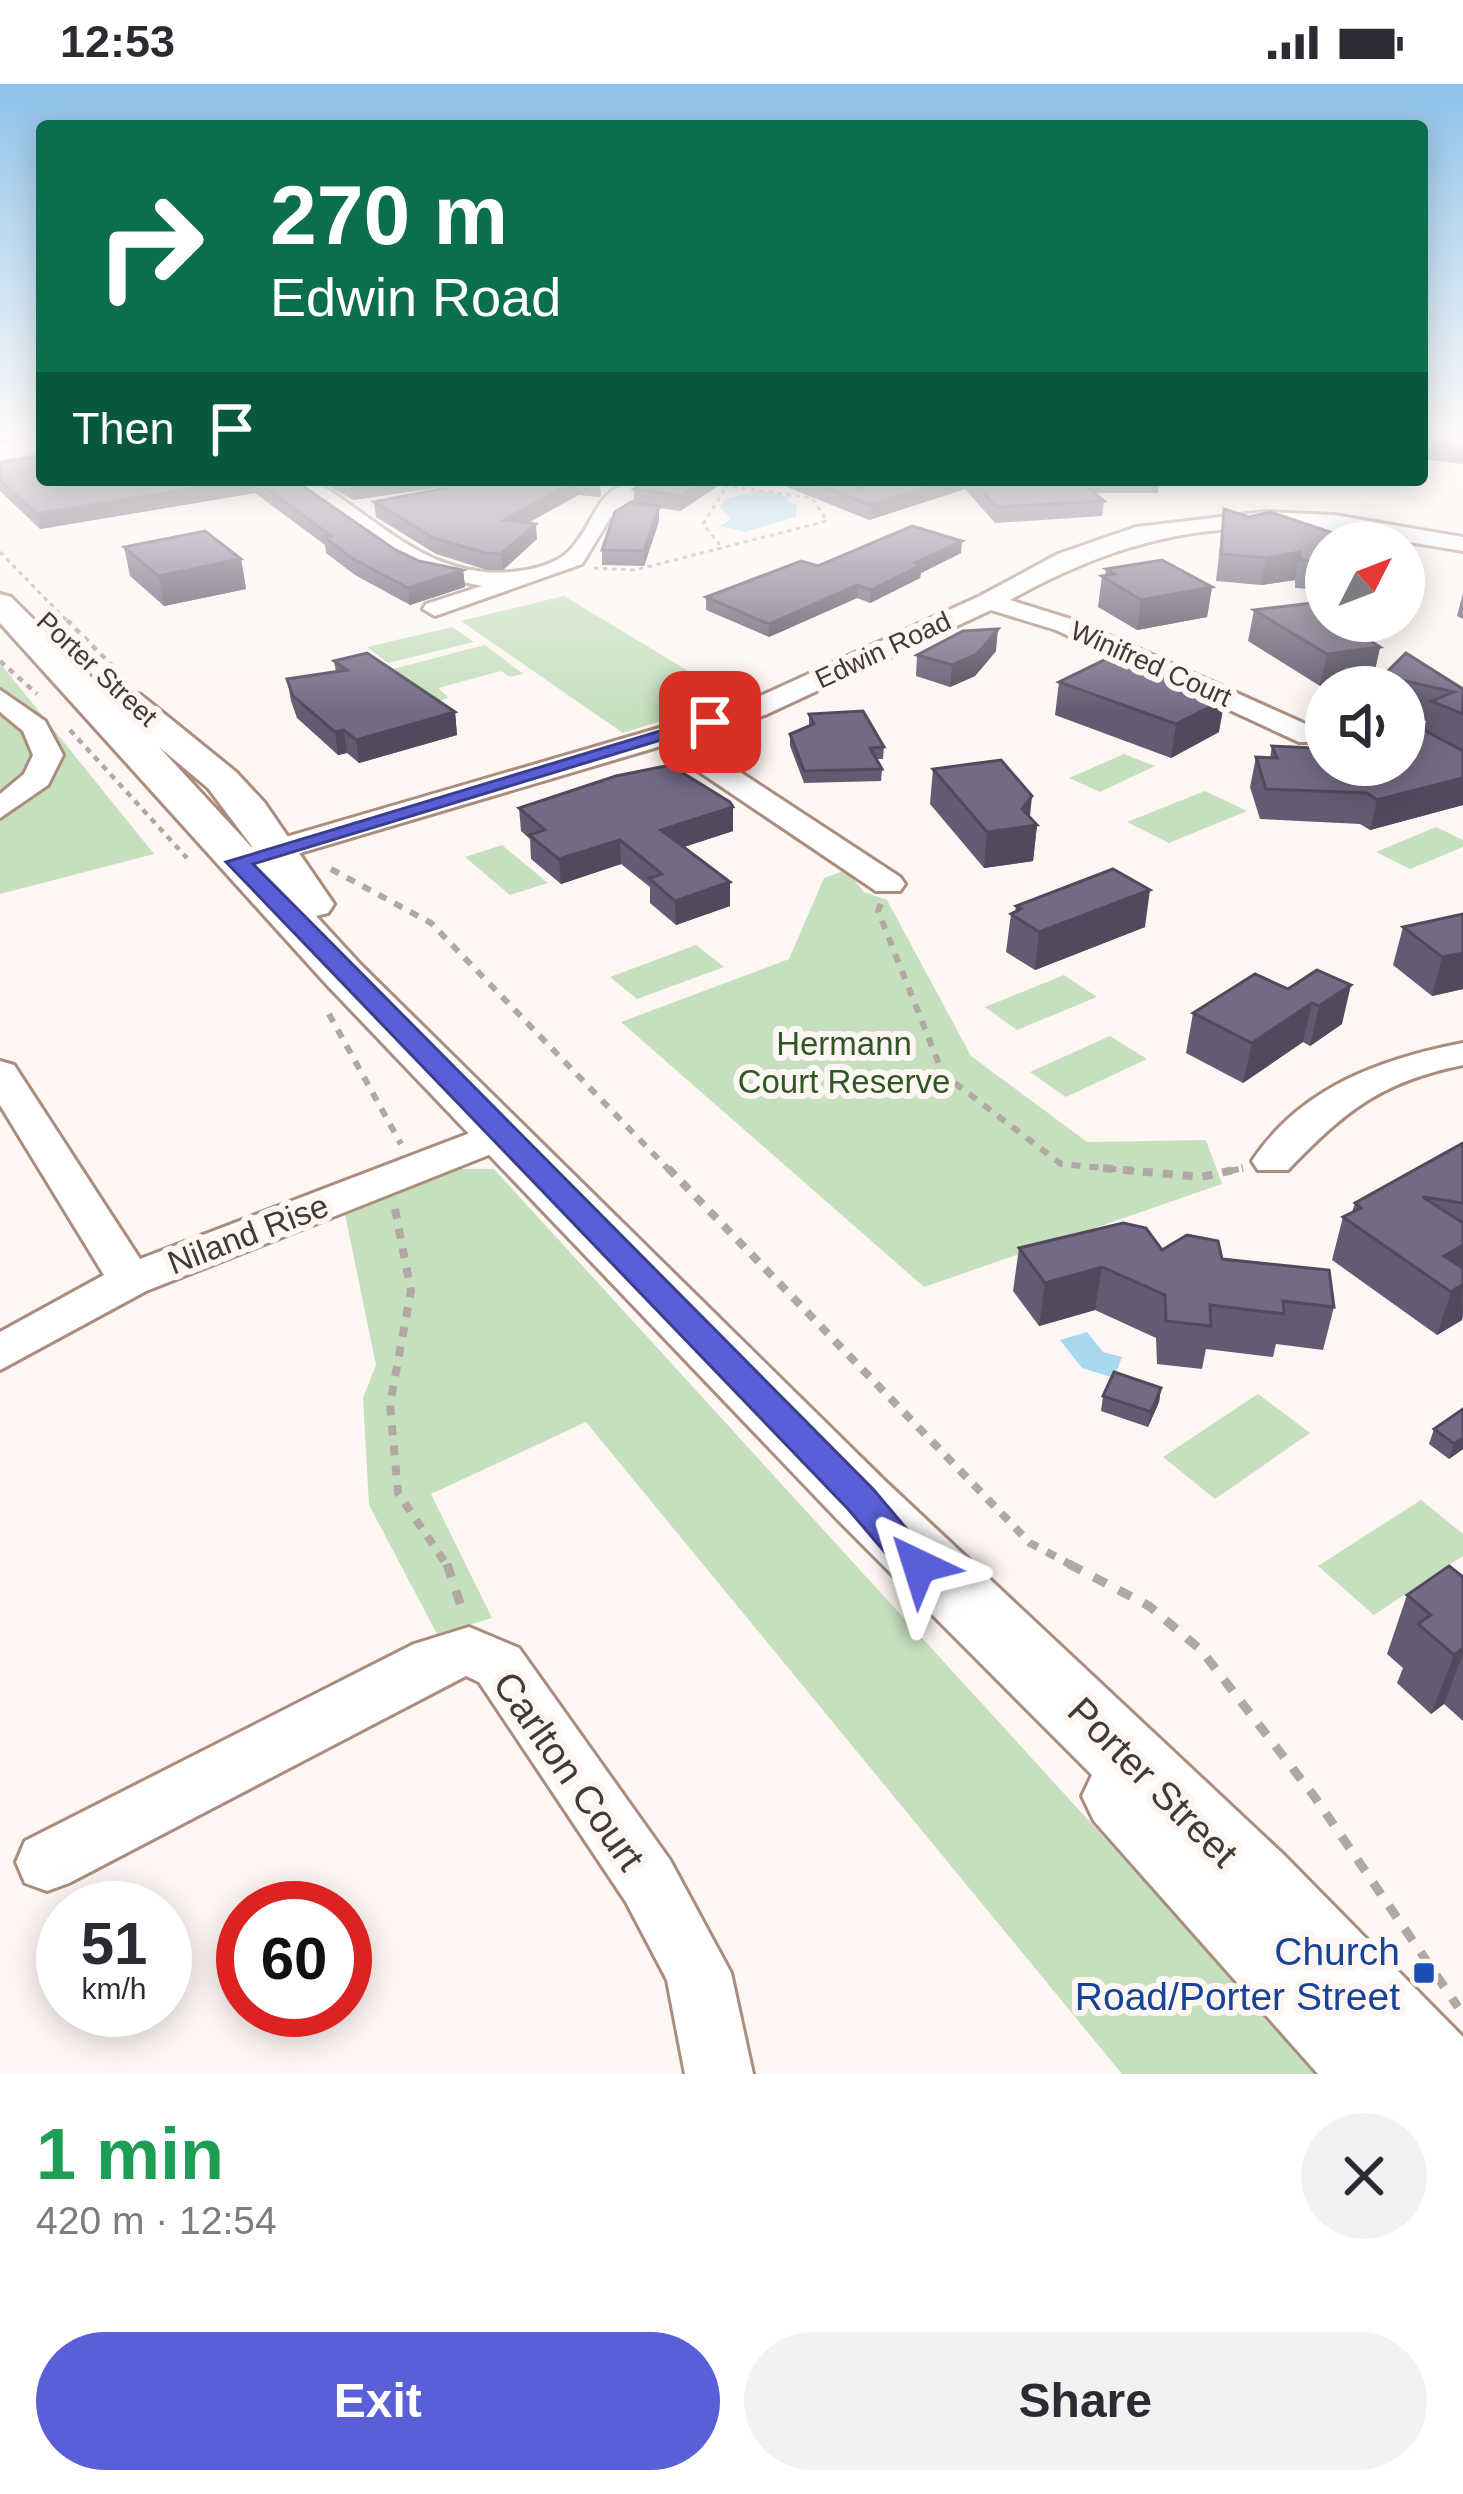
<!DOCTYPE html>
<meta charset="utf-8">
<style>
:root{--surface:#fff;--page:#f2f2f3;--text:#2b2b33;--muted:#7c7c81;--accent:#5a5fd7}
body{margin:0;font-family:Helvetica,sans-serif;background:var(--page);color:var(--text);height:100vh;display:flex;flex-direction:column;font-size:45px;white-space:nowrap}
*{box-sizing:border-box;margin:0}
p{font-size:39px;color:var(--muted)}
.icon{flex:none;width:66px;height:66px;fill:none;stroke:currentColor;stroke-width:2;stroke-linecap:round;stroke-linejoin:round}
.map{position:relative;height:1990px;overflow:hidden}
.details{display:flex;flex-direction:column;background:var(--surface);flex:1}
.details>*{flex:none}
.top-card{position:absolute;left:36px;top:36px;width:1392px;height:366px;border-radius:12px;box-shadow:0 6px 30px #0003;background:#0b6e4f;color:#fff;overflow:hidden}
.needle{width:78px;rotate:48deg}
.buttons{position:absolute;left:1305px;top:438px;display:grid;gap:24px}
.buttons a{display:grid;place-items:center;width:120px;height:120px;border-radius:50%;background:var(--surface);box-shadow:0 6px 30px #0003;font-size:60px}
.speed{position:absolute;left:36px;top:1797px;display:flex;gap:24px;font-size:60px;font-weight:700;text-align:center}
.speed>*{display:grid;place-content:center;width:156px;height:156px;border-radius:50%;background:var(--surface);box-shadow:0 6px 30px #0003;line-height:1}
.speed small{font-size:30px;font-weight:400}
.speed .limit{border:18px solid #d22;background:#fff;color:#111}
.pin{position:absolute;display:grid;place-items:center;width:102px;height:102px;color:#fff;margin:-51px;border-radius:24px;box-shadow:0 6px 18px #0006}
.me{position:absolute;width:132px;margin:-66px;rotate:319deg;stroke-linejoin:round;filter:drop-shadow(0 0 9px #0008)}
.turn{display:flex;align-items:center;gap:42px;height:252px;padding:0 36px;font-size:54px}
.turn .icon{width:156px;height:156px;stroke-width:2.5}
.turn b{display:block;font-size:84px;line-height:102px}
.then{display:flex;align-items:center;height:114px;padding:0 36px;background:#0003;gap:24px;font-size:45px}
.round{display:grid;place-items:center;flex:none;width:126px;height:126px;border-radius:63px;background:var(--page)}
.summary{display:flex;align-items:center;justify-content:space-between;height:204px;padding:0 36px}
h1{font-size:72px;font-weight:700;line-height:90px;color:#1e9e55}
.cta{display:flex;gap:24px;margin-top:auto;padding:24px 36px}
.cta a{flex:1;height:138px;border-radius:72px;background:var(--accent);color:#fff;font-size:48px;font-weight:700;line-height:138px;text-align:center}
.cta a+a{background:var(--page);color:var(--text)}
.status{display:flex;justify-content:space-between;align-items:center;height:84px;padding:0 60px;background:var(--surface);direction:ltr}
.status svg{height:33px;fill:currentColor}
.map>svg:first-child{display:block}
</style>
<div class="status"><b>12:53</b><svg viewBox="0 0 49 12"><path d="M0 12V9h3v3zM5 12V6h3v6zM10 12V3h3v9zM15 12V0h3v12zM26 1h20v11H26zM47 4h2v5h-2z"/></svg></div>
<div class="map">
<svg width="1463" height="1990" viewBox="0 0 1463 1990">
<rect width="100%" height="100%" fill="#fdf6f3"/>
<g fill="#c6e0bf">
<path d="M 564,512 L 733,614 L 623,649 L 461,537 Z"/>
<path d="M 452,543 L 474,558 L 388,579 L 367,563 Z"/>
<path d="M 485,561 L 523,590 L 510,593 L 501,587 L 438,604 L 449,614 L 431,619 L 389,586 Z"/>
<path d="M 0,579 L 154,770 L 0,810 Z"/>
<path d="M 1124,670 L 1155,682 L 1100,708 L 1069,694 Z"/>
<path d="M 1205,707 L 1247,727 L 1169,759 L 1127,738 Z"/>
<path d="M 1436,743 L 1463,756 L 1463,763 L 1410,785 L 1376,768 Z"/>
<path d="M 502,761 L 548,799 L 510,811 L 465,773 Z"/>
<path d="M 846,786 L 864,808 L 887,816 L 971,972 L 1087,1058 L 1206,1056 L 1222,1100 L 924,1203 L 621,938 L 789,875 L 824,794 Z"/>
<path d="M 696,861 L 724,883 L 637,915 L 610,893 Z"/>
<path d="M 1064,891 L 1097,913 L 1017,946 L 985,923 Z"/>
<path d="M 1110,952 L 1147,975 L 1066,1013 L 1030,988 Z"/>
<path d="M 457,1085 L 494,1085 L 1320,1990 L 1122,1990 L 586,1338 L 431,1410 L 492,1534 L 437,1550 L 369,1421 L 363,1314 L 376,1281 L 345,1130 Z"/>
<path d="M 1258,1310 L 1310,1349 L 1215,1415 L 1163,1373 Z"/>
<path d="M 1421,1416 L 1463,1450 L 1463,1472 L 1374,1531 L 1318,1482 Z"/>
</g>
<g fill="#a8d8ee">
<path d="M 761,406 L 789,413 L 787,417 L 797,421 L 796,433 L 745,448 L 720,442 L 731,435 L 720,424 L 724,415 Z"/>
<path d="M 1087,1248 L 1103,1268 L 1122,1273 L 1114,1294 L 1082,1284 L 1060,1256 Z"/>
</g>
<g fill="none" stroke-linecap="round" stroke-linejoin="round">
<g stroke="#aa8d7e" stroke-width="6">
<g id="minor">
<path d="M 283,396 L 310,396 L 329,406 C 390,447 440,498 519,487 C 536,485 558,479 570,466 C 602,431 593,396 657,396 L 610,434 L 582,480 L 435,532 L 423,525 L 426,520 L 482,502 L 422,489 L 398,477 Z"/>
<path d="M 1265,428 L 1334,431 L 1463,453 L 1463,467 C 1282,436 1177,423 1010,516 L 1074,536 L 1319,646 L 1323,652 L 1319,658 L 1299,658 L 1056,546 L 991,526 L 765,631 L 688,654 L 900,793 L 905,800 L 900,807 L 876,807 L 661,662 L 253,783 L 231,783 L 226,776 L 231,769 L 745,619 L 980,512 L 1058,470 L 1136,443 Z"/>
<path d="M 0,606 L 45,637 L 63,671 L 48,701 L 0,734 L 0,710 L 24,690 L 33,671 L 23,647 L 0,628 Z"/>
<path d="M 1463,959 L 1463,981 C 1380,998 1345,1027 1288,1086 L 1258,1086 L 1252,1077 C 1301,1003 1381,975 1463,959 Z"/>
<path d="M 0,977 L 14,981 L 140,1175 L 491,1041 L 519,1041 L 525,1050 L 519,1059 L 146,1207 L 0,1286 L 0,1248 L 104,1191 L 0,1021 Z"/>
<path d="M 469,1543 L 519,1564 L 670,1776 L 731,1889 L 753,1990 L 685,1990 L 667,1896 L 626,1818 L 479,1598 L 466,1592 L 69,1799 L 47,1807 L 25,1799 L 16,1778 L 25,1757 L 414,1560 Z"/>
</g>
</g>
<g stroke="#aa8d7e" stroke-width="6">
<g id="major">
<path d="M 42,353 L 42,369 L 0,376 L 0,360 Z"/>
<path d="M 0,510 L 11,513 L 113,615 L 128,608 L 141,611 L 236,688 L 264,718 L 334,820 L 328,829 L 316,832 L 361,881 L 884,1396 L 1284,1771 L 1463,1953 L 1463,1990 L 1318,1990 L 1094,1737 L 1082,1712 L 1092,1691 L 836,1434 L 327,901 L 0,539 ZM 159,663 L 208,704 L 257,769 Z"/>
</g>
</g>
<g stroke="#b1a8a4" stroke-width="3" stroke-dasharray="4.5 4.5" stroke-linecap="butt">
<path d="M 715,396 L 727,402 L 703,440 L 720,461"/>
<path d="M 0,468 L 69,539"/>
<path d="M 594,484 L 635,486 L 827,437 L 812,414 L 727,402"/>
</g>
<g stroke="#b1a8a4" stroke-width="4.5" stroke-dasharray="6 6" stroke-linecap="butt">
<path d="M 67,536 L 124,594"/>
<path d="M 0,577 L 37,610"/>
<path d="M 70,646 L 187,774"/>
</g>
<g stroke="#b1a8a4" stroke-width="6" stroke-dasharray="9 9" stroke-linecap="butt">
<path d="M 331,785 L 431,839 L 670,1087"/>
<path d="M 881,820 L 878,827 L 943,990 L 1061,1080 L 1135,1087"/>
<path d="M 329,930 L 401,1060"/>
<path d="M 1230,1087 L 1243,1084"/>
</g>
<g stroke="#b1a8a4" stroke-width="8" stroke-dasharray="10 10" stroke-linecap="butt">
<path d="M 668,1084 L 1030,1459 L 1075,1483"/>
<path d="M 1103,1084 L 1201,1093 L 1243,1084"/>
<path d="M 395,1125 L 411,1207 L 390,1320 L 398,1409 L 448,1483"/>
</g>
<g stroke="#b1a8a4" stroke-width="9" stroke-dasharray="14 14" stroke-linecap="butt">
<path d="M 447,1480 L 463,1528"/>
<path d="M 1069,1480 L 1149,1522 L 1201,1566 L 1314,1712 L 1458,1923"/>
</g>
<use href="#minor" fill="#fff" fill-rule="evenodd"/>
<use href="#major" fill="#fff" fill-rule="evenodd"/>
</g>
<g fill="#645b72">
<path d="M 1422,350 L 1463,350 L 1463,380 L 1422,375 Z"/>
<path d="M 0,379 L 42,396 L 294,396 L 394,465 L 419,477 L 463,486 L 465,503 L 410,521 L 355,491 L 326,469 L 325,461 L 255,409 L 40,445 L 0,407 Z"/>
<path d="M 319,396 L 595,396 L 600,398 L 601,413 L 578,411 L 528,439 L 537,455 L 503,486 L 487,486 L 436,470 L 376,433 L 374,418 L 445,404 L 446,402 L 353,416 Z"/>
<path d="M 727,396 L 680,427 L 659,424 L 659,437 L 644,482 L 602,481 L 602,466 L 634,419 L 634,405 Z"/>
<path d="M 770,396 L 843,396 L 859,404 L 868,400 L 860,396 L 1160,396 L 1158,409 L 1094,409 L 1104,417 L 1102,432 L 995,439 L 965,405 L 869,436 Z"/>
<path d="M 1224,425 L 1326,459 L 1326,506 L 1295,504 L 1295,496 L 1261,501 L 1216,497 Z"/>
<path d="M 124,463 L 241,475 L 246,505 L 164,522 L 130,492 Z"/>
<path d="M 961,469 L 921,489 L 920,494 L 870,519 L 857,514 L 769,553 L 706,526 L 706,513 L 818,482 Z"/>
<path d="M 1106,485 L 1212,503 L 1207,533 L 1137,546 L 1098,523 L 1102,492 L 1105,492 Z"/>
<path d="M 1463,509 L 1463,535 L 1457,532 Z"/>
<path d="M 1254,526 L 1380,563 L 1373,595 L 1320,602 L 1248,557 Z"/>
<path d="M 996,567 L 975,592 L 950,603 L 916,592 L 917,571 Z"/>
<path d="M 334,577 L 455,628 L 457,651 L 359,679 L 347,669 L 338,671 L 297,634 L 291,617 L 287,595 L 336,588 Z"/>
<path d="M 1383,592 L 1463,605 L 1463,721 L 1370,746 L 1360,740 L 1260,735 L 1250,703 L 1256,673 L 1270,674 L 1272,662 L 1313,664 L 1424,646 L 1426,637 L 1404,632 L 1404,603 L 1381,603 Z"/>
<path d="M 1059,598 L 1219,648 L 1171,674 L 1055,631 Z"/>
<path d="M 809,630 L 884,663 L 883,675 L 876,675 L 882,685 L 881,697 L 804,699 L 790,662 L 790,650 L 809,642 Z"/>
<path d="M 933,685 L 1030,733 L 1037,741 L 1033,777 L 984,784 L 930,720 Z"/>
<path d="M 519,724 L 733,747 L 684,763 L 730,822 L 676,841 L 650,819 L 650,803 L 621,780 L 561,800 L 531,775 L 530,755 L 521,747 Z"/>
<path d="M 1016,822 L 1145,843 L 1035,886 L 1006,868 L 1011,830 L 1015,828 Z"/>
<path d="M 1463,830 L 1463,905 L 1432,912 L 1393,881 L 1403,843 Z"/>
<path d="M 1317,886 L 1342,940 L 1310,962 L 1303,958 L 1243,999 L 1186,969 L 1193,929 L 1288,905 Z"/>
<path d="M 1463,1059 L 1463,1232 L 1462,1236 L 1437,1251 L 1332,1176 L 1343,1133 L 1352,1128 L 1355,1119 Z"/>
<path d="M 1019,1164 L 1162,1166 L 1222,1175 L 1334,1223 L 1323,1266 L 1276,1260 L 1273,1273 L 1206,1265 L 1202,1285 L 1157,1280 L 1156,1254 L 1095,1226 L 1039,1242 L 1013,1207 Z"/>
<path d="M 1161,1304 L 1159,1318 L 1148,1343 L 1101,1327 L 1103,1312 Z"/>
<path d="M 1434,1345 L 1463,1365 L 1449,1375 L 1429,1360 Z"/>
<path d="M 1463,1493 L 1463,1637 L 1444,1620 L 1431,1630 L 1397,1599 L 1403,1584 L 1387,1570 L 1407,1511 Z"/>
</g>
<g fill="#514a5c">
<path d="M 243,396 L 253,396 L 255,409 L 40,445 L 37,430 Z"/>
<path d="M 386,396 L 448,396 L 449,402 L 353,416 L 351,401 Z"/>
<path d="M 578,396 L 578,411 L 505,452 L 504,436 Z"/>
<path d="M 704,396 L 727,396 L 680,427 L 679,412 Z"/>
<path d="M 949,396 L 966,396 L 965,405 L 869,436 L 870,421 Z"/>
<path d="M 659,423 L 659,437 L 644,482 L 644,467 Z"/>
<path d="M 536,440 L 537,455 L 503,486 L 501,470 Z"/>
<path d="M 962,457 L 961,469 L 921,489 L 920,494 L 870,519 L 871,506 L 915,479 Z"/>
<path d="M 1300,468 L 1295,496 L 1261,501 L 1266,474 Z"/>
<path d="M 241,475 L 246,505 L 164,522 L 158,492 Z"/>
<path d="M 463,486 L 465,503 L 410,521 L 408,504 Z"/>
<path d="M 857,501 L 857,514 L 769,553 L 769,540 Z"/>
<path d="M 1212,503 L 1207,533 L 1137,546 L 1141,516 Z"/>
<path d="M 998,545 L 996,567 L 975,592 L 950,603 L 952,581 Z"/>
<path d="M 1380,563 L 1373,595 L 1320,602 L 1327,570 Z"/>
<path d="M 1225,615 L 1219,648 L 1171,674 L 1176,640 Z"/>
<path d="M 455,628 L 457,651 L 359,679 L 356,656 Z"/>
<path d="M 344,646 L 347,669 L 338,671 L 335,648 Z"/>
<path d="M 1463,694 L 1463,721 L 1370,746 L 1377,716 Z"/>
<path d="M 1032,712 L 1029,742 L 1037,741 L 1033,777 L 984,784 L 987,748 L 1022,725 Z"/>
<path d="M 733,723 L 733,747 L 662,770 L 661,746 Z"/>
<path d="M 620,756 L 621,780 L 561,800 L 559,775 Z"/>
<path d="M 730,798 L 730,822 L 676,841 L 675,817 Z"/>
<path d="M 1150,806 L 1145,843 L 1035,886 L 1039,848 Z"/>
<path d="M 1463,869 L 1463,905 L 1432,912 L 1442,873 Z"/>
<path d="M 1351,901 L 1342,940 L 1310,962 L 1319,922 Z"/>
<path d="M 1312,919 L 1303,958 L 1243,999 L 1252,959 Z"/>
<path d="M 1463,1161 L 1463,1196 L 1444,1172 Z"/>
<path d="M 1102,1183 L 1095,1226 L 1039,1242 L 1045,1199 Z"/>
<path d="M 1463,1200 L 1462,1236 L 1437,1251 L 1451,1208 Z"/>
<path d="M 1161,1304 L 1159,1318 L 1148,1343 L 1151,1328 Z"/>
<path d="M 1463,1354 L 1463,1365 L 1449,1375 L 1454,1360 Z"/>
<path d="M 1463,1564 L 1463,1570 L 1444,1620 L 1431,1630 L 1454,1571 Z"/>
</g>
<g fill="#746a84" stroke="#514a5c" stroke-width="3">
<path d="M 1422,350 L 1463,350 L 1463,363 L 1422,357 Z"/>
<path d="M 42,372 L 42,396 L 243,396 L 37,430 L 0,396 L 0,379 Z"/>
<path d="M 255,396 L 294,396 L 394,465 L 419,477 L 463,486 L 408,504 L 353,475 L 324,453 L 331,452 Z"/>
<path d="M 342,396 L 386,396 L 351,401 Z"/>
<path d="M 446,396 L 595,396 L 600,398 L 578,396 L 504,436 L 536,440 L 501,470 L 486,469 L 434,454 L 374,418 L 445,404 Z"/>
<path d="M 645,396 L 704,396 L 679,412 L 634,405 Z"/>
<path d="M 807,396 L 842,396 L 859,404 L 878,396 L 949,396 L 870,421 Z"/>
<path d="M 972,396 L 1079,396 L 1104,417 L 996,423 Z"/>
<path d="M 631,418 L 659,423 L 644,467 L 602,466 L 615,428 Z"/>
<path d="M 1224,425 L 1249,433 L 1270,428 L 1342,452 L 1343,459 L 1326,459 L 1326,478 L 1300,476 L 1300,468 L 1266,474 L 1221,470 Z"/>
<path d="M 912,442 L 962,457 L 915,479 L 921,481 L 871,506 L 857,501 L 769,540 L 706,513 L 801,477 L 818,482 Z"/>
<path d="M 205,447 L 241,475 L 158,492 L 124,463 Z"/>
<path d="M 1162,476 L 1212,503 L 1141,516 L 1102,492 L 1115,490 L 1106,485 Z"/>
<path d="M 1312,519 L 1326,528 L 1326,537 L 1340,537 L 1380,563 L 1327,570 L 1254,526 Z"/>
<path d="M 998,545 L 977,570 L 952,581 L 917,571 L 963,547 Z"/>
<path d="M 367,569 L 455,628 L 356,656 L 344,646 L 335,648 L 293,612 L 287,595 L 347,586 L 334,577 Z"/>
<path d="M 1406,569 L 1463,605 L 1463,630 L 1431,617 L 1454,608 L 1383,592 Z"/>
<path d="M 1108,574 L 1225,615 L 1176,640 L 1059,598 Z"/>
<path d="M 863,627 L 884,663 L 870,664 L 882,685 L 804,687 L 790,650 L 814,640 L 809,630 Z"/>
<path d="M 1422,645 L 1463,667 L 1463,694 L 1377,716 L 1367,709 L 1266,705 L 1256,673 L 1277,674 L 1272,662 L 1313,664 L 1326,661 L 1326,681 L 1404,681 L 1404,648 Z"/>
<path d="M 1001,676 L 1032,712 L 1022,725 L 1037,741 L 987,748 L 933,685 Z"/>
<path d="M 670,681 L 730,718 L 733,723 L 661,746 L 730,798 L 675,817 L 649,794 L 662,790 L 620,756 L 559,775 L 529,751 L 545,746 L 519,724 L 616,692 Z"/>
<path d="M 1113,785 L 1150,806 L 1039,848 L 1011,830 L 1021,825 L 1016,822 Z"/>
<path d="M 1463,830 L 1463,869 L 1442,873 L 1403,843 Z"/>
<path d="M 1317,886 L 1351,901 L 1319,922 L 1312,919 L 1252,959 L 1193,929 L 1255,890 L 1288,905 Z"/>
<path d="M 1463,1059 L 1463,1119 L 1423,1113 L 1463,1139 L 1463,1161 L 1444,1172 L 1463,1184 L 1463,1200 L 1451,1208 L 1343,1133 L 1361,1124 L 1355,1119 Z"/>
<path d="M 1123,1139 L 1146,1144 L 1162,1166 L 1187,1151 L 1218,1157 L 1222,1175 L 1329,1186 L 1334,1223 L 1283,1217 L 1284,1230 L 1210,1221 L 1211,1242 L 1166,1237 L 1165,1211 L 1102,1183 L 1045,1199 L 1019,1164 Z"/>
<path d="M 1114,1288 L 1161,1304 L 1151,1328 L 1103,1312 Z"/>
<path d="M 1463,1325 L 1463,1354 L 1454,1360 L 1434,1345 Z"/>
<path d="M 1449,1482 L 1463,1493 L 1463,1564 L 1454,1571 L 1418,1540 L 1431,1531 L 1407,1511 Z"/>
</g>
<linearGradient id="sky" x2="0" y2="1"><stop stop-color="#8ec2ea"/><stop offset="0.56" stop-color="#fefbfa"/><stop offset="1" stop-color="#fefbfa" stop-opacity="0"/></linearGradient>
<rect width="1463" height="629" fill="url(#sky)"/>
<path fill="#5a5fd7" stroke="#3a3e8c" stroke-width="3" d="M 703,634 L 720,638 L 253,780 L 873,1405 L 938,1482 L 932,1493 L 919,1497 L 906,1493 L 848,1425 L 226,778 Z"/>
<rect fill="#1a4fb4" stroke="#fdf6f3" stroke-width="4.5" x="1412" y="1877" width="24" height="24" rx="6"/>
<g text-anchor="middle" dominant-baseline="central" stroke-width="12" stroke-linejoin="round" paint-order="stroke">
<g font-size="27" fill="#463933" stroke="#fdf6f3">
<text transform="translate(883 566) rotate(-25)">Edwin Road</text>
<text transform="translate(1151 580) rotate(24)">Winifred Court</text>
<text transform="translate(97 585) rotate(43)">Porter Street</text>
</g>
<g font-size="33" fill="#305625" stroke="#fdf6f3">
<text x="844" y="959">Hermann<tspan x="844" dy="38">Court Reserve</tspan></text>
</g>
<g font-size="33" fill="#463933" stroke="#fdf6f3">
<text transform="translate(248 1150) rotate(-21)">Niland Rise</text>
</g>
<g font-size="39" fill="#463933" stroke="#fdf6f3">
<text transform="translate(569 1687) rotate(55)">Carlton Court</text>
<text transform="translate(1153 1698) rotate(45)">Porter Street</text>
</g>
<g font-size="39" fill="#164399" stroke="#fdf6f3" text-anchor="end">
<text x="1400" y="1867">Church<tspan x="1400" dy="45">Road/Porter Street</tspan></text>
</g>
</g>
</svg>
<div class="buttons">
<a><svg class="needle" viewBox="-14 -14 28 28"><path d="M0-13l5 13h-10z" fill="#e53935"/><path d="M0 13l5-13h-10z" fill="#7c7c81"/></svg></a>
<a><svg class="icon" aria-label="sound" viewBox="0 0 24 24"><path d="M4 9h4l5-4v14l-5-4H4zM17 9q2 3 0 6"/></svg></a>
</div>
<div class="speed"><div>51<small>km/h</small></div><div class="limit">60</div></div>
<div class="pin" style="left:710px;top:638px;background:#d93025"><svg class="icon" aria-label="arrive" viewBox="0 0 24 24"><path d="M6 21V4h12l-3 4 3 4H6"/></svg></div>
<svg class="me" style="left:919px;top:1482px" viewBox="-20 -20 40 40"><path d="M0-17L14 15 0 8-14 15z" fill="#5a5fd7" stroke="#fff" stroke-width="4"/></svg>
<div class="top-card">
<div class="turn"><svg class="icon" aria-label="right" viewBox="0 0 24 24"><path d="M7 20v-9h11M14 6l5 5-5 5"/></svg><div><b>270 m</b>Edwin Road</div></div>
<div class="then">Then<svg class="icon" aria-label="arrive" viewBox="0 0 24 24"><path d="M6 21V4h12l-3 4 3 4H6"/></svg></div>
</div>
</div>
<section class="details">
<div class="summary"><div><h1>1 min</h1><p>420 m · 12:54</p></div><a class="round"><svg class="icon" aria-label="close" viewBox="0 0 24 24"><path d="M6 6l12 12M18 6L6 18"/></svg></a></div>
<div class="cta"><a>Exit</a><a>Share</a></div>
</section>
